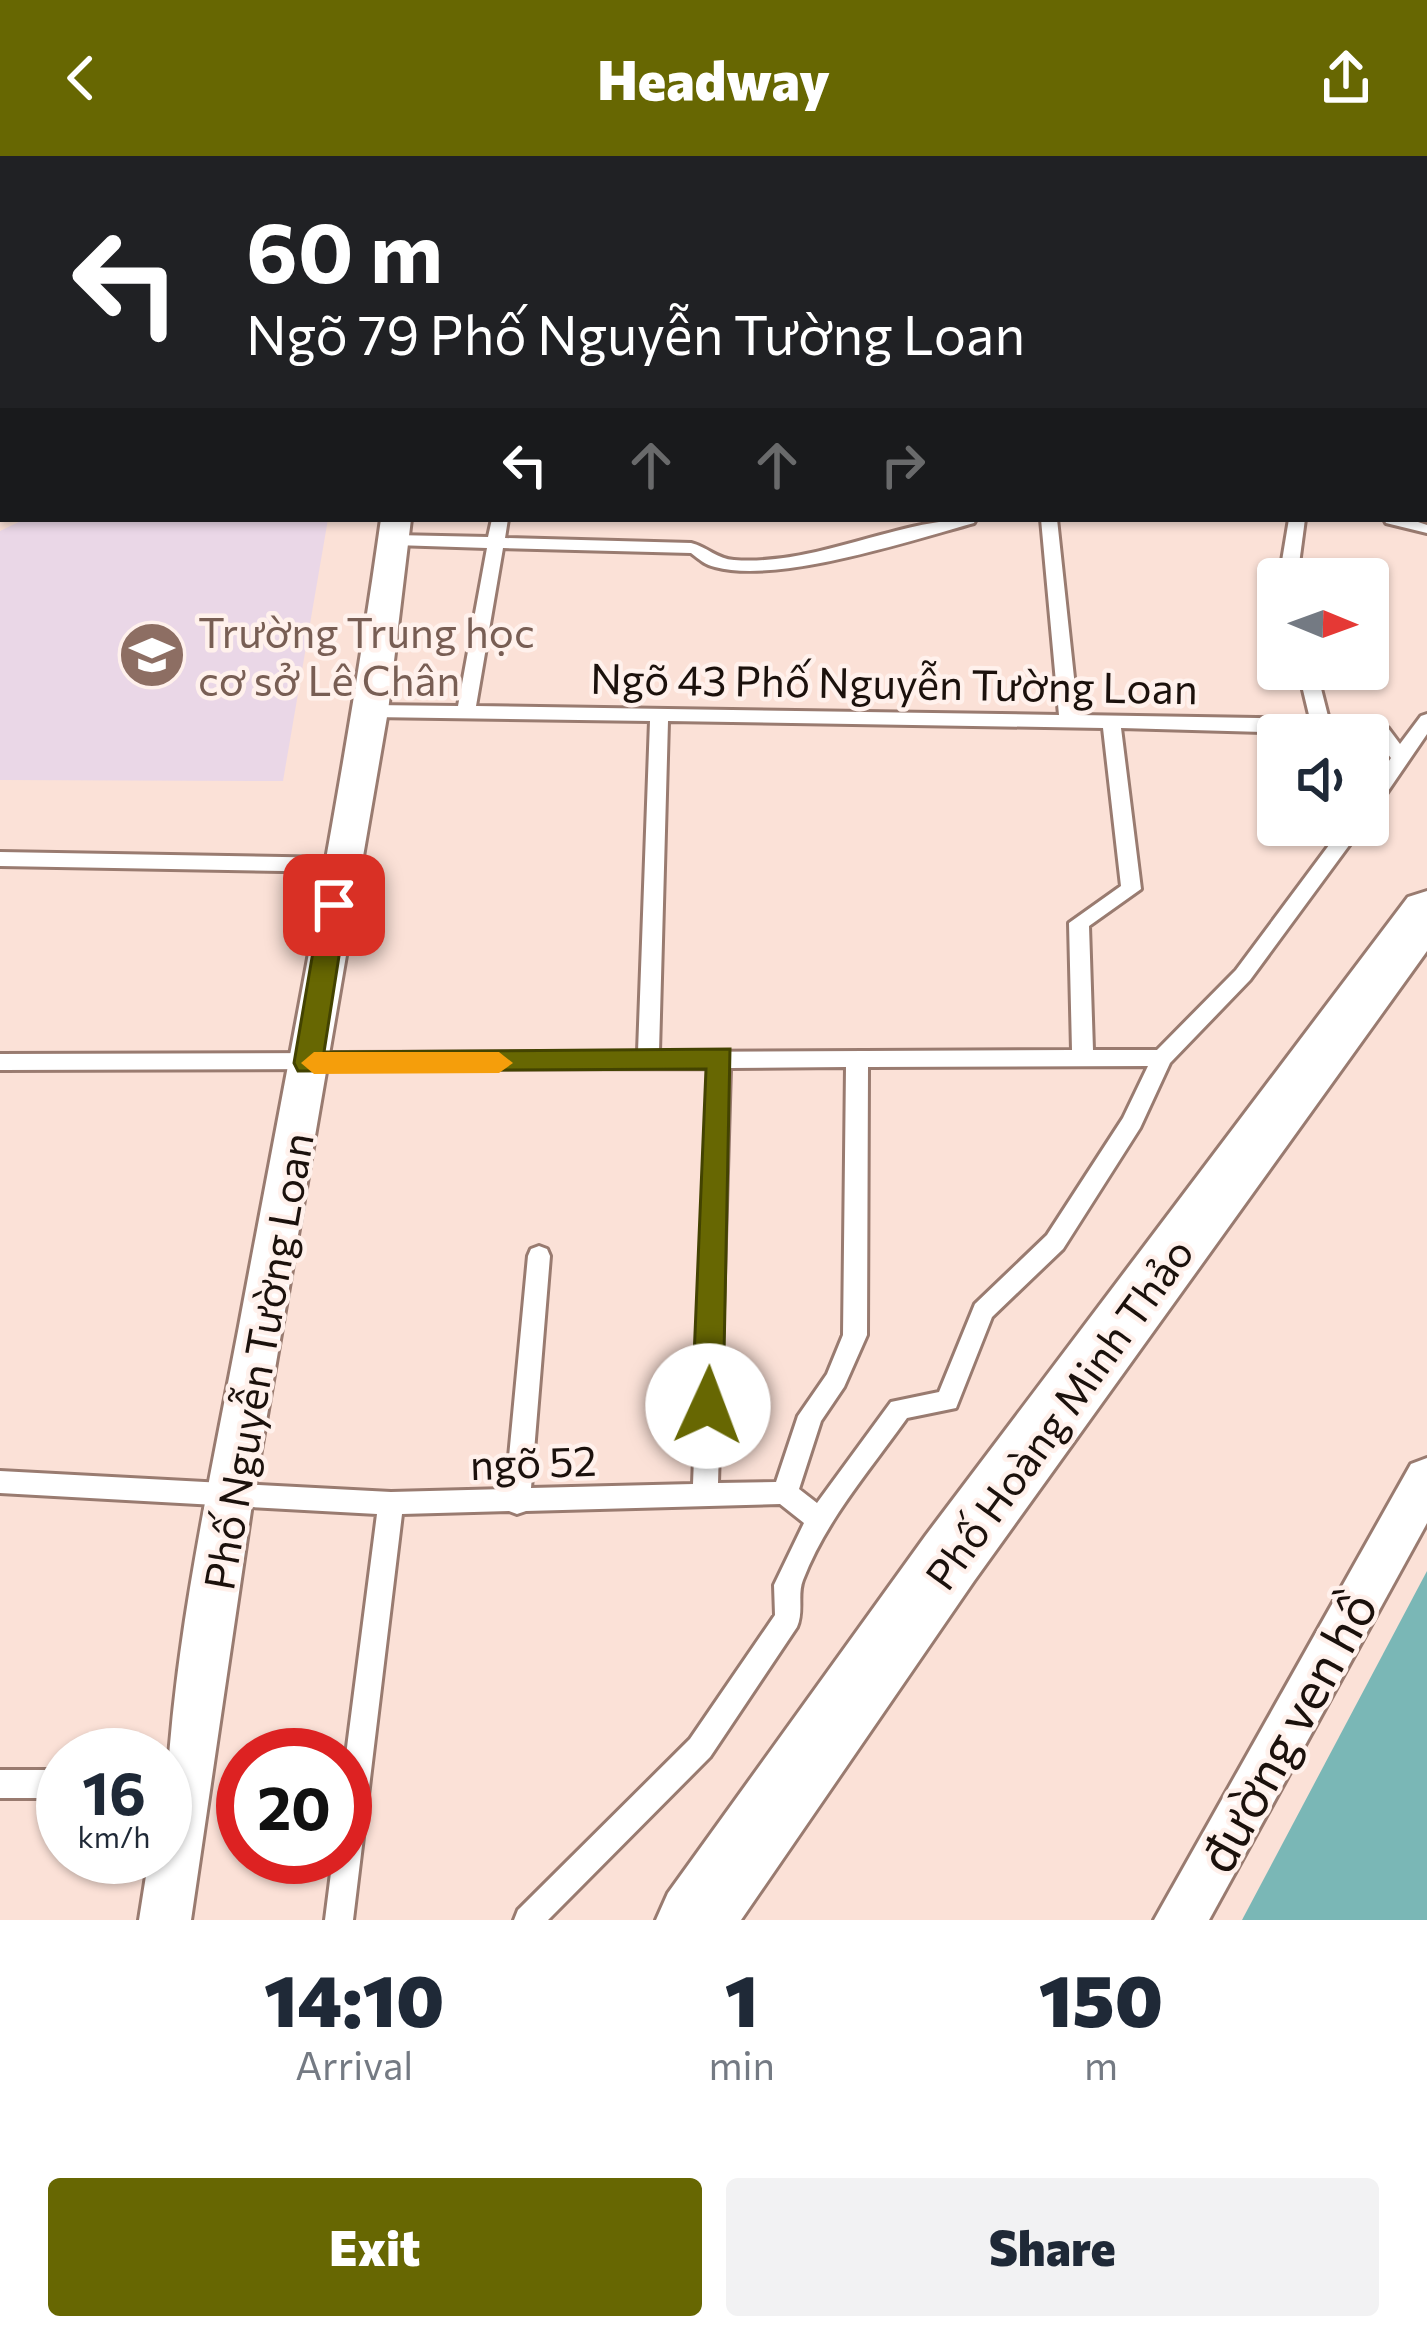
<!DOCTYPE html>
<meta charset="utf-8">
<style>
:root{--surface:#fff;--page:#f2f2f3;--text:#1f2937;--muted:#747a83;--accent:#676702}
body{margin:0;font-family:Commissioner,sans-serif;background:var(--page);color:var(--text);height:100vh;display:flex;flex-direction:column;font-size:45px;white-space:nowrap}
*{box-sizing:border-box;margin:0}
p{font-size:39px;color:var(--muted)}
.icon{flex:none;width:66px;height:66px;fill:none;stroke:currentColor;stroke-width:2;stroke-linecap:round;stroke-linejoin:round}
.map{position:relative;height:1764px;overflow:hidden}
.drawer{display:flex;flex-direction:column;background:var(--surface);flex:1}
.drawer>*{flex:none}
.guide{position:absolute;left:0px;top:0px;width:1428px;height:366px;box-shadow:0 3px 9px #0004;background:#202124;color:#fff;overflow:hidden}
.needle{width:78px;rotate:91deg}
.controls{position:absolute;left:1257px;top:402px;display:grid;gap:24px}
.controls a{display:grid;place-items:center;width:132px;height:132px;border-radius:12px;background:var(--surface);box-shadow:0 3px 9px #0004;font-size:60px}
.speed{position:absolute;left:36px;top:1572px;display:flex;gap:24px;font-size:60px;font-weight:700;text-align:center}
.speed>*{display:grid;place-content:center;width:156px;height:156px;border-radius:50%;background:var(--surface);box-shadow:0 3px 9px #0004;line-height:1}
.speed small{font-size:30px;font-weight:400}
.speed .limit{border:18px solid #d22;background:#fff;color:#111}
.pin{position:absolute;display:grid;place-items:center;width:102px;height:102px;color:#fff;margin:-51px;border-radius:24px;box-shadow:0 6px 18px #0006}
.me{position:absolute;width:132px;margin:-66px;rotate:2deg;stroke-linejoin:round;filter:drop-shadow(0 0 9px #0008)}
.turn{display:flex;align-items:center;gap:42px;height:252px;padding:0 48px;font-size:54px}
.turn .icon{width:156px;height:156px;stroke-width:2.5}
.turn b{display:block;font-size:84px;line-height:102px}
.lanes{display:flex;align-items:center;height:114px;padding:0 48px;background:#0003;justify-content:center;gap:60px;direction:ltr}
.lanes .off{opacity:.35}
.eta{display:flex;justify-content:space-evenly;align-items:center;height:204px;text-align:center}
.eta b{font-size:72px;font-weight:800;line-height:84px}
.cta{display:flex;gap:24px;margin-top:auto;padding:24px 48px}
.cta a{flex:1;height:138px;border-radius:12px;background:var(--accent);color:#fff;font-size:48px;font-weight:800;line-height:138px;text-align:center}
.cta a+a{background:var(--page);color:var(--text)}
header{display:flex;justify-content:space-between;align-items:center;height:156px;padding:0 48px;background:var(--accent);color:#fff;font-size:54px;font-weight:800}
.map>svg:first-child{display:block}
</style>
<header><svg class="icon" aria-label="back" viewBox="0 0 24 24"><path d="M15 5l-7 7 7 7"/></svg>Headway<svg class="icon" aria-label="share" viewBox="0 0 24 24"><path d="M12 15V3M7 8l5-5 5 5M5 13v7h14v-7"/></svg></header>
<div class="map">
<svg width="1427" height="1764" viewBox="0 0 1427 1764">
<rect width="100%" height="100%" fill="#fbe1d7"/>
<path fill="#ead7e7" d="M 25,363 L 328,363 L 283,625 L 0,624 L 0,375 Z"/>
<path fill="#7ab7b6" d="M 1427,1415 L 1427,1764 L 1242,1764 Z"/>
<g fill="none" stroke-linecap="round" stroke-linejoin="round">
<g stroke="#997b70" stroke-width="6">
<g id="lane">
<path d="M 116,0 L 133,0 L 135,3 L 118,3 Z"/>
<path d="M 629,0 L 643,0 L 642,3 L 628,3 Z"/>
<path d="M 769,0 L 789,0 L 787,3 L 767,3 Z"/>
<path d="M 824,0 L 842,0 L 844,3 L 826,3 Z"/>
<path d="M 1090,0 L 1114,0 L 1117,3 L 1093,3 Z"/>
<rect x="0" y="75" width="3" height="10"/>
<path d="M 0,190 L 3,191 L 3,202 L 0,201 Z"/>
<path d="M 3,339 L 3,350 L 0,351 L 0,340 Z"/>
<path d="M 492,363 L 508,363 L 505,382 L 691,387 C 707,391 717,403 734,404 C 817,410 895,363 976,363 L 974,367 C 909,385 778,428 715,411 C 705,409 699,403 691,397 L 503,392 L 476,550 L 1059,559 L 1041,363 L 1057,363 L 1078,559 L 1310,563 L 1298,513 L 1316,513 L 1329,564 L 1388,572 L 1400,588 L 1421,560 L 1427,558 L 1427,578 L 1375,654 L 1368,656 L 1368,635 L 1391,602 L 1375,582 L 1368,579 L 1121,572 L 1141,733 L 1089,770 L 1093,894 L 1157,894 L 1236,814 L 1344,669 L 1364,669 L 1250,824 L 1170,907 L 1140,972 L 1063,1093 L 992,1161 L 956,1252 L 907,1262 C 870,1314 826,1364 803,1424 C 797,1439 804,1455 797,1471 L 710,1601 L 548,1764 L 514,1764 L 518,1754 L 690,1583 L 775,1459 L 774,1429 L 804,1367 L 780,1348 L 526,1355 L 517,1358 L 509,1355 L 402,1358 L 353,1764 L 325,1764 L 333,1701 L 345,1701 L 345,1607 L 377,1358 L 0,1337 L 0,1315 L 391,1336 L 506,1333 L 528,1100 L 531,1093 L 539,1090 L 547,1093 L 550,1100 L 531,1332 L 693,1328 L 709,912 L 0,914 L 0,898 L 638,896 L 650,565 L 371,561 L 362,555 L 371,549 L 458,550 L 487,392 L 395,389 L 387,384 L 395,379 L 488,381 ZM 668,565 L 1103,572 L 1121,730 L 1069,767 L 1072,894 L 659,896 ZM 1148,910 L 1123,962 L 1047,1079 L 975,1148 L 939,1236 L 891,1246 L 817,1347 L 799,1333 L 821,1265 L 844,1231 L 867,1179 L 868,911 ZM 846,911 L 843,1179 L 827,1218 L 798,1260 L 776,1326 L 718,1327 L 730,912 Z"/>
<path d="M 1289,363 L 1305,363 L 1297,423 L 1279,423 Z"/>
<path d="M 1384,363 L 1409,363 L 1427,369 L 1427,377 L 1386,367 Z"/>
<path d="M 0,696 L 340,702 L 350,709 L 340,716 L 0,710 Z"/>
<rect x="0" y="1614" width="63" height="28"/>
</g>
</g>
<g stroke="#997b70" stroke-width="6">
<g id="street">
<path d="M 1358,0 L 1386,0 L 1356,3 Z"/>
<path d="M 3,325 L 3,343 L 0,344 L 0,326 Z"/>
<path d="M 381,363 L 411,363 L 388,555 L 253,1341 L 191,1764 L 139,1764 L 149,1701 L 165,1701 C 165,1523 206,1345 239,1170 C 289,901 343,634 381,363 Z"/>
<path d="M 1427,1302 L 1427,1367 L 1209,1764 L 1154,1764 L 1411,1308 Z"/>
</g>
</g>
<g stroke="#997b70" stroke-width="6">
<path id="secondary" d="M 1427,735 L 1427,795 L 974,1425 L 741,1764 L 656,1764 L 668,1737 L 926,1379 L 1408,741 Z"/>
</g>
<use href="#lane" fill="#fff" fill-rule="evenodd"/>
<use href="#street" fill="#fff" fill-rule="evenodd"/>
<use href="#secondary" fill="#fff" fill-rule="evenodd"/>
</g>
<path fill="#676702" stroke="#434301" stroke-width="3" d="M 334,739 L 347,749 L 324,896 L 730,893 L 723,1250 L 719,1260 L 697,1260 L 692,1250 L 706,913 L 298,915 L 294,907 L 321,749 Z"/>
<path fill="#f59e0b" d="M 314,896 L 499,896 L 513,907 L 499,917 L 314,918 L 301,907 Z"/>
<defs>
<g id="school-disc" transform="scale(3.45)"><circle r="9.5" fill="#8d6e63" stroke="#fff1ec"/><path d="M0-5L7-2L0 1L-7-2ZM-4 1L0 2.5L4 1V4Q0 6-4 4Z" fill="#fff"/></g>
</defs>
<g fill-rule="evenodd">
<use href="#school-disc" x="152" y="499"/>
</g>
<g text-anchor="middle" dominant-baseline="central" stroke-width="9" stroke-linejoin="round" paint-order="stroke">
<g font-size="42" fill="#785e54" stroke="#fff1ec" text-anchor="start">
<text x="198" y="475">Trường Trung học<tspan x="198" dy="48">cơ sở Lê Chân</tspan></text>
</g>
<g font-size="42" fill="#1b110c" stroke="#fff1ec">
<text transform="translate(894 526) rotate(1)">Ngõ 43 Phố Nguyễn Tường Loan</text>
<text transform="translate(257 1205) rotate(-80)">Phố Nguyễn Tường Loan</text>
<text transform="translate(1058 1257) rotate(-54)">Phố Hoàng Minh Thảo</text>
<text transform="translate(533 1305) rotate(-2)">ngõ 52</text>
</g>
<g font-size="51" fill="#1b110c" stroke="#fff1ec">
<text transform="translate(1286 1575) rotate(-61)">đường ven hồ</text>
</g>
</g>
</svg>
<div class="controls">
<a><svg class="needle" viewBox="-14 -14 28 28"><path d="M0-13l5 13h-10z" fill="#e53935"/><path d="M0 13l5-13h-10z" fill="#747a83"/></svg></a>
<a><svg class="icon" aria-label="sound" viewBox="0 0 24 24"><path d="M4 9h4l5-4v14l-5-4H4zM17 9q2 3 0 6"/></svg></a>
</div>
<div class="speed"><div>16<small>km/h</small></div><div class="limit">20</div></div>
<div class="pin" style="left:334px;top:749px;background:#d93025"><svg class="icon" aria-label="arrive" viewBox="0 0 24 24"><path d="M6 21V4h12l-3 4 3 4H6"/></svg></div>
<svg class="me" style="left:708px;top:1250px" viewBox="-20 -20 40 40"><circle r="19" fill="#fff"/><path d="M0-13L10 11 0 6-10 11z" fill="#676702"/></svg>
<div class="guide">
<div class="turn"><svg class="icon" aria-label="left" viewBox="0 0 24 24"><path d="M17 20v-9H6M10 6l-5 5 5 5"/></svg><div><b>60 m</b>Ngõ 79 Phố Nguyễn Tường Loan</div></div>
<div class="lanes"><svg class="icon" aria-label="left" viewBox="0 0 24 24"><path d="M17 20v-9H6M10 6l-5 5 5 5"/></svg><svg class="icon off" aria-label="ahead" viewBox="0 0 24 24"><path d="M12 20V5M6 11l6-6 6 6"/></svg><svg class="icon off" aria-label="ahead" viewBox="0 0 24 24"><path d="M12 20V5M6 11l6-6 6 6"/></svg><svg class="icon off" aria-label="right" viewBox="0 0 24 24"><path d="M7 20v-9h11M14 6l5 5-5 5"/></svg></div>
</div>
</div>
<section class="drawer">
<div class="eta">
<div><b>14:10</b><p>Arrival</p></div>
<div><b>1</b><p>min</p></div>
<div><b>150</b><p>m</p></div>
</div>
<div class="cta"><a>Exit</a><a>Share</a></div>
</section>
